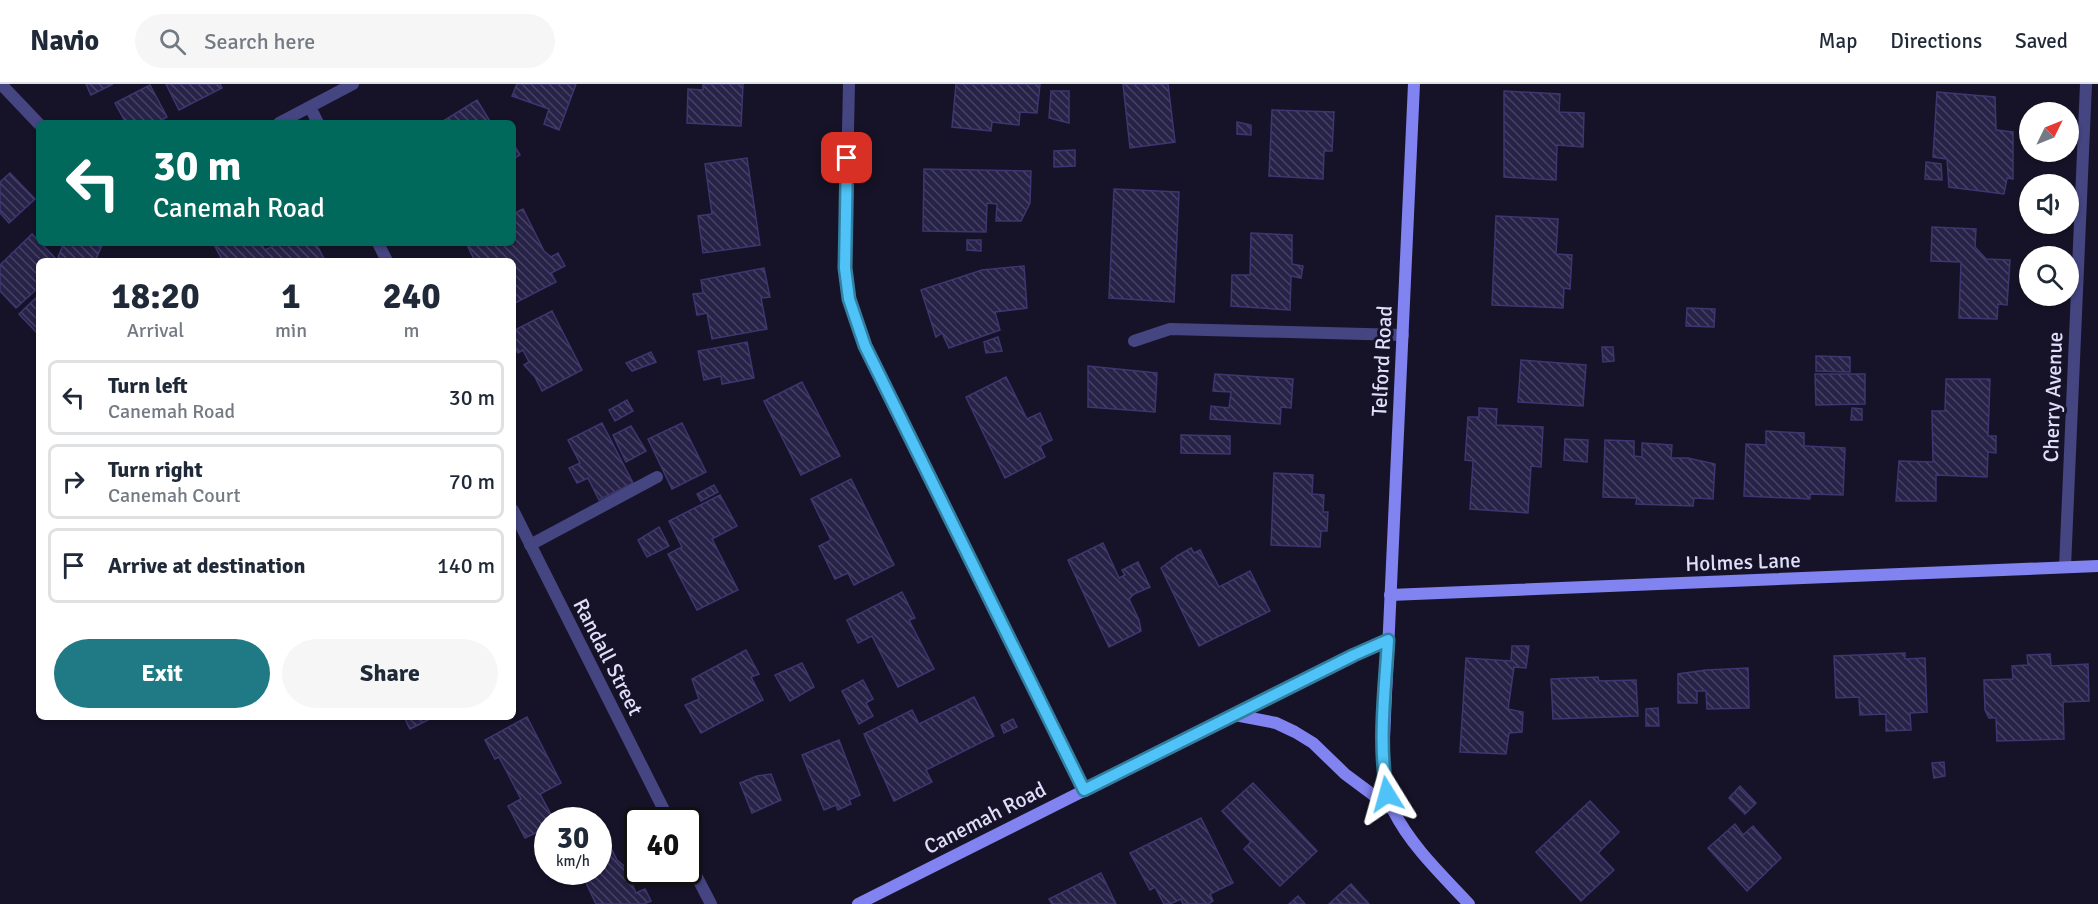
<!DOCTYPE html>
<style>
:root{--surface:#fff;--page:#f6f6f7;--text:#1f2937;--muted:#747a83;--line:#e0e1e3;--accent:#1f7a85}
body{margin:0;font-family:Signika,sans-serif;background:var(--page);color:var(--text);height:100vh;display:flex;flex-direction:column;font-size:22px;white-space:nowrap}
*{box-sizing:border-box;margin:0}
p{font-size:20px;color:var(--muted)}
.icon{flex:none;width:33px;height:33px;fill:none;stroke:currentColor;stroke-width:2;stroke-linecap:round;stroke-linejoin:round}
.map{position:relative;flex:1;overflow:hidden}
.side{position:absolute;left:36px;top:174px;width:480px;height:462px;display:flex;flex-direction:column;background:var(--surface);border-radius:9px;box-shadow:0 2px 4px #0004}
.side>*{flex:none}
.banner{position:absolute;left:36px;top:36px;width:480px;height:126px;border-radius:9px;box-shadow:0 2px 4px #0004;background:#00695c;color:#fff;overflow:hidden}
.needle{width:39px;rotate:47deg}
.tools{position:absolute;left:2019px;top:18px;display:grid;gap:12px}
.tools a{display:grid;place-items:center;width:60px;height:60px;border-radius:50%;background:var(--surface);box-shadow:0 2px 4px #0004;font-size:30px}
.speed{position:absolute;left:534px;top:723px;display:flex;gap:12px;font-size:30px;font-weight:700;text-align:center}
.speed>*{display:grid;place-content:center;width:78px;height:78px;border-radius:50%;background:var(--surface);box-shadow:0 2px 4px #0004;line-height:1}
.speed small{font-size:15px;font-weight:400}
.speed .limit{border:3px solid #111;border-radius:9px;background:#fff;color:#111}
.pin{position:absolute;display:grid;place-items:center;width:51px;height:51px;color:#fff;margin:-26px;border-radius:12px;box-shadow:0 3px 9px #0006}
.me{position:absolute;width:66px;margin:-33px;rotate:352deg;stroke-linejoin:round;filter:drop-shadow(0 0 4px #0008)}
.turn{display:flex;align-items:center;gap:21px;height:126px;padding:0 18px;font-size:27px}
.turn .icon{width:78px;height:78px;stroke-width:2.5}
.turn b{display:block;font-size:42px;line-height:51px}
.eta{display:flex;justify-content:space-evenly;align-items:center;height:102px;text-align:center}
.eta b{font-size:36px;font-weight:700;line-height:42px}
.primary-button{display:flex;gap:12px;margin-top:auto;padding:12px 18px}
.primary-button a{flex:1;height:69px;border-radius:36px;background:var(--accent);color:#fff;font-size:24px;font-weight:700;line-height:69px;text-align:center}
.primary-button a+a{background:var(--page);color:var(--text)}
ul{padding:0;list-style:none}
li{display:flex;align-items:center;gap:18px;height:75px;margin:0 12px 9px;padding:0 6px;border:3px solid var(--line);border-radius:9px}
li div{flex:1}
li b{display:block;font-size:22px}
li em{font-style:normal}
header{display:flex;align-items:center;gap:36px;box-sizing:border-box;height:84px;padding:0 30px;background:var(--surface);border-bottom:2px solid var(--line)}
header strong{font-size:28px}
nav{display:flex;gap:33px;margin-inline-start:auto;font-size:21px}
.search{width:420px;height:54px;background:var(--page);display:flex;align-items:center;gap:15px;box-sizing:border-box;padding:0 21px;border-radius:33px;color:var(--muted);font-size:22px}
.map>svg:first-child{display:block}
</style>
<header>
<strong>Navio</strong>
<div class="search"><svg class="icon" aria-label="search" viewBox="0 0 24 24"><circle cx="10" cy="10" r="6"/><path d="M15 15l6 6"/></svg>Search here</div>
<nav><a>Map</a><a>Directions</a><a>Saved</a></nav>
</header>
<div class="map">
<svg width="2098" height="820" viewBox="0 0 2098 820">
<defs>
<pattern id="building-back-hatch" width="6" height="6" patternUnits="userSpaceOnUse" patternTransform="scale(1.5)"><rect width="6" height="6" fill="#272247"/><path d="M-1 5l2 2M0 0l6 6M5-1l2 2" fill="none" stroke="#464262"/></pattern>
</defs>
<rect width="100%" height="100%" fill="#161328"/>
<g fill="url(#building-back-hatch)" stroke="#3e3670" stroke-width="1.5">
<path d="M 86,0 L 113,0 L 91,11 Z"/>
<path d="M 166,0 L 220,0 L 222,4 L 179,26 Z"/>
<path d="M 517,0 L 576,0 L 559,46 L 544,40 L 549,25 L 512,12 Z"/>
<path d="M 703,0 L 743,0 L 741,42 L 687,39 L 688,5 L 703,6 Z"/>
<path d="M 956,0 L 1040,0 L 1037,29 L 1020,28 L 1019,41 L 992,38 L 991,47 L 952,43 Z"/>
<path d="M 1123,0 L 1168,0 L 1175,58 L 1130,64 Z"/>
<path d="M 150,1 L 167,33 L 156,39 L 126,39 L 115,19 Z"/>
<path d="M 1051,7 L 1069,7 L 1069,39 L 1049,34 Z"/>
<path d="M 1504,7 L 1560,10 L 1559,28 L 1584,29 L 1583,63 L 1557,61 L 1556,96 L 1504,93 Z"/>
<path d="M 1937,8 L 1995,13 L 1996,46 L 2013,48 L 2013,95 L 2007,94 L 2004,110 L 1949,103 L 1947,75 L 1933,73 Z"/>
<path d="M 477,16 L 491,39 L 440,39 Z"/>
<path d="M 1272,26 L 1334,28 L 1332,67 L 1324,67 L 1323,95 L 1269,92 Z"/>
<path d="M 1237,38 L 1251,41 L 1251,51 L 1237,50 Z"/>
<path d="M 513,59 L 520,71 L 513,75 Z"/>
<path d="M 1075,66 L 1075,82 L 1054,83 L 1054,67 Z"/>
<path d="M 747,74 L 760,161 L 703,169 L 698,132 L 712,130 L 705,80 Z"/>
<path d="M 1926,78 L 1941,80 L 1942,96 L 1925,95 Z"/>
<path d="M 924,85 L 1031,87 L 1030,119 L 1021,137 L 996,137 L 997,120 L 987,119 L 986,148 L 923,147 Z"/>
<path d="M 10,89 L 35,115 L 9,139 L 0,129 L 0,98 Z"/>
<path d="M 1114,105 L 1179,108 L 1174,218 L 1109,214 Z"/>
<path d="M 523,125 L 544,167 L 551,173 L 558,169 L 565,182 L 551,189 L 556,198 L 513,220 L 513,177 L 475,177 L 466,159 L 513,159 L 513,130 Z"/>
<path d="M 1496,132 L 1558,135 L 1556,170 L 1572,171 L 1570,205 L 1564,204 L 1563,224 L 1492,221 Z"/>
<path d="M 1932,143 L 1976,145 L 1975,163 L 1986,175 L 2010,176 L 2007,221 L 1998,220 L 1997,235 L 1959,234 L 1961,178 L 1931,177 Z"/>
<path d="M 1251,149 L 1292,151 L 1292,180 L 1303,182 L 1301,194 L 1291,192 L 1290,226 L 1231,222 L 1232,191 L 1250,191 Z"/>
<path d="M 32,150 L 58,177 L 39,177 L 39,203 L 16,224 L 0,207 L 0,181 Z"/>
<path d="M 967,156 L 981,156 L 981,167 L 967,166 Z"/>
<path d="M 64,159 L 103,159 L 95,177 L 67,177 L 58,173 Z"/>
<path d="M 213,159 L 261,159 L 265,166 L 279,159 L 316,159 L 325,177 L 223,177 Z"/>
<path d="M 1024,182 L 1027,224 L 995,228 L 1000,246 L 949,264 L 942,249 L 936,253 L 921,206 L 982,186 Z"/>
<path d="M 764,184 L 770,213 L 761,214 L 767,245 L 712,255 L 707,229 L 697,231 L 693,210 L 703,209 L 701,196 Z"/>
<path d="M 39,211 L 39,251 L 19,230 Z"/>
<path d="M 1687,224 L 1715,225 L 1714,243 L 1686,242 Z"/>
<path d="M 552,227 L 582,286 L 542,307 L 535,293 L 524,281 L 529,278 L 523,266 L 518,269 L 513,260 L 513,247 Z"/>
<path d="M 998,253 L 1002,267 L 986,269 L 984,258 Z"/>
<path d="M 747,258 L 754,294 L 722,300 L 721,292 L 704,296 L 698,267 Z"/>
<path d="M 1602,263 L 1613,263 L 1614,277 L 1603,278 Z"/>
<path d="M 651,268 L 656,278 L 632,287 L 626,279 Z"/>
<path d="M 1816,272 L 1850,273 L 1850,288 L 1816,287 Z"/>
<path d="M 1521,276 L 1586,281 L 1583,322 L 1518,318 Z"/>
<path d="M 1088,282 L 1157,289 L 1155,328 L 1088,323 Z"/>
<path d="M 1215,290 L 1293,295 L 1291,324 L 1281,323 L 1280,340 L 1210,335 L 1211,322 L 1229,324 L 1231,308 L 1213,307 Z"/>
<path d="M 1815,290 L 1865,290 L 1865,320 L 1816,321 Z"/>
<path d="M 1006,293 L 1027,335 L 1040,329 L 1052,356 L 1040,362 L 1045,373 L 1005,394 L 966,313 Z"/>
<path d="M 1946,295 L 1990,295 L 1988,352 L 1996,352 L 1996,369 L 1988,368 L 1987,393 L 1936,391 L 1936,417 L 1896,417 L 1899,377 L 1933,378 L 1932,327 L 1945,327 Z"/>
<path d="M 802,298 L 840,372 L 801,391 L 764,317 Z"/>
<path d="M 627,316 L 633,327 L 615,337 L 609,326 Z"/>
<path d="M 1479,324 L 1497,325 L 1496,341 L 1543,343 L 1541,383 L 1531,382 L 1528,429 L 1470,425 L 1473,377 L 1465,376 L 1468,333 L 1479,333 Z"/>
<path d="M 1852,324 L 1862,325 L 1862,336 L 1851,336 Z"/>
<path d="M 602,339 L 633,399 L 599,416 L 588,394 L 577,399 L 569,384 L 580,379 L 568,356 Z"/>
<path d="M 682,339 L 706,388 L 672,405 L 648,355 Z"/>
<path d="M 631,342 L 646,367 L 626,378 L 613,351 Z"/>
<path d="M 1766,347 L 1804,349 L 1804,362 L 1845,364 L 1843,411 L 1810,410 L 1810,415 L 1744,412 L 1746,360 L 1766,361 Z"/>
<path d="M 1181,351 L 1230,352 L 1230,370 L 1181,369 Z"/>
<path d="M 1565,355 L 1588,356 L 1587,378 L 1564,376 Z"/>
<path d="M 1605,356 L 1634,357 L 1634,372 L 1642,373 L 1642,359 L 1672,361 L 1671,374 L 1688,374 L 1715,380 L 1713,415 L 1694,414 L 1693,422 L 1636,420 L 1637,414 L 1603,413 Z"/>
<path d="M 1274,389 L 1313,391 L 1312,410 L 1324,411 L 1323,428 L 1328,428 L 1327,447 L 1321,447 L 1320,463 L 1271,461 Z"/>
<path d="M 851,395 L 894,481 L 854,501 L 848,489 L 835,495 L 819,462 L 831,456 L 811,415 Z"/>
<path d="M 714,401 L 718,408 L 701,417 L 697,410 Z"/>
<path d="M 720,411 L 737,442 L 712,455 L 738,506 L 697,526 L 668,470 L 682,463 L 669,437 Z"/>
<path d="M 659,443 L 669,462 L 647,473 L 638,456 Z"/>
<path d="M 1103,459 L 1119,494 L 1125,491 L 1122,486 L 1138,478 L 1150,503 L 1134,510 L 1129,515 L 1139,536 L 1141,547 L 1109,563 L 1068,476 Z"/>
<path d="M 1191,464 L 1194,469 L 1200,466 L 1219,503 L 1250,487 L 1270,527 L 1199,562 L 1161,484 L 1177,472 Z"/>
<path d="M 902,508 L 915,534 L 909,536 L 934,585 L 898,603 L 872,552 L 858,559 L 847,536 Z"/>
<path d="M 1512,562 L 1529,562 L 1526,584 L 1514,583 L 1508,625 L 1523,628 L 1522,648 L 1509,649 L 1506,670 L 1460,668 L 1466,574 L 1511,577 Z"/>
<path d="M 746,566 L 759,590 L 751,593 L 763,616 L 701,649 L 685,621 L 699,615 L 692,595 Z"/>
<path d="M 1905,569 L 1905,575 L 1925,574 L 1927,628 L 1910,629 L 1911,646 L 1886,647 L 1886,630 L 1860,631 L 1859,613 L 1836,614 L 1834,572 Z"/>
<path d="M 2050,570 L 2051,582 L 2088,580 L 2089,617 L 2063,618 L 2064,655 L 1997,657 L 1996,634 L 1989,634 L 1985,626 L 1984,596 L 2013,595 L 2012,582 L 2028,581 L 2027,571 Z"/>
<path d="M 802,579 L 814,603 L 790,617 L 775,591 Z"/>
<path d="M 1748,584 L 1749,624 L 1707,625 L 1706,607 L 1697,607 L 1697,619 L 1678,619 L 1678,590 L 1706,586 Z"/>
<path d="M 1598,593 L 1599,597 L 1636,596 L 1638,632 L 1553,635 L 1551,595 Z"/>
<path d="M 863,596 L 873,615 L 866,619 L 873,632 L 859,640 L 842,607 Z"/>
<path d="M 974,613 L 994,652 L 926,686 L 932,698 L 894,717 L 864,650 L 912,626 L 919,640 Z"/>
<path d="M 1658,624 L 1659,642 L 1646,642 L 1646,625 Z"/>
<path d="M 404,633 L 434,633 L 410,645 Z"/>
<path d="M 527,633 L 561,699 L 540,710 L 554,736 L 548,736 L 548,743 L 525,754 L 508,722 L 521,715 L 499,673 L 495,675 L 485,656 Z"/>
<path d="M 1013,635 L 1017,643 L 1004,649 L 1001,641 Z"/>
<path d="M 839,656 L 860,711 L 849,716 L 851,720 L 838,726 L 836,721 L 824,726 L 802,671 Z"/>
<path d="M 1944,678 L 1945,692 L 1934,694 L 1932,679 Z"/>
<path d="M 771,690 L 781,716 L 752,729 L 740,699 L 757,692 Z"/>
<path d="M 1253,699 L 1317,767 L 1280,802 L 1244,765 L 1251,758 L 1222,727 Z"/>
<path d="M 1740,702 L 1756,719 L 1745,730 L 1729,714 Z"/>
<path d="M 1590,717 L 1619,748 L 1598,769 L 1614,786 L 1581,817 L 1536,768 Z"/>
<path d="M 1201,734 L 1233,799 L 1210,810 L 1213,817 L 1208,820 L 1183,820 L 1181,815 L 1170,820 L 1164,820 L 1155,803 L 1150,806 L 1130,769 Z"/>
<path d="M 1735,740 L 1743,751 L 1753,742 L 1781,774 L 1747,807 L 1708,764 Z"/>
<path d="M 609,760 L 617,776 L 624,782 L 636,809 L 645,805 L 651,817 L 644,820 L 596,820 L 581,788 L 598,788 L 598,765 Z"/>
<path d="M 1101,789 L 1116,820 L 1052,820 L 1049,815 Z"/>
<path d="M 1351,800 L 1369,820 L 1329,820 Z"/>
<path d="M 1298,812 L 1305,820 L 1289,820 Z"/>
</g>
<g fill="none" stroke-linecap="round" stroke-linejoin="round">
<g stroke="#444581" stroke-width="12">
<path d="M 1134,257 L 1170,245 L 1403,251"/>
<path d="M 530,461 L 657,393"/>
</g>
<g stroke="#444581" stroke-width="12">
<path d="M 1,0 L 39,40"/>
<path d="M 849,0 L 845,184 L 849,215 L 865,262 L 1084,706"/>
<path d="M 310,23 L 318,39"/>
<path d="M 279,39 L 353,0"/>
<path d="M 378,159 L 387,177"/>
<path d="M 513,426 L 669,736"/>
<path d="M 2065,483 L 2086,0"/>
<path d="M 688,776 L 711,820"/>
</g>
<g stroke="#8083f0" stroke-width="12">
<path d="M 1414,0 L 1383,676 C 1384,693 1386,710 1393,726 C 1411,762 1442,791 1469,820"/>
<path d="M 1390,511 L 2098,482"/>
<path d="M 1235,631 L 1276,639 L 1295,648 L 1313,659 L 1345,690 L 1392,725"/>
<path d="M 858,820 L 1354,571 L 1388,556"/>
</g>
</g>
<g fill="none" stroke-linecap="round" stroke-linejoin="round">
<g stroke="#337fa1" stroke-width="15">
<path id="route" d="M 847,74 L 845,184 L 849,215 L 865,262 L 1084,706 L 1354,571 L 1388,556 C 1385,607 1378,659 1387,710"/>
</g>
<use href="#route" stroke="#4fc3f7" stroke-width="10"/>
</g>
<g text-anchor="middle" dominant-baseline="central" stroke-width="6" stroke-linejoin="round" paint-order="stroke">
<g font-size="21" fill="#e0defb" stroke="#161328">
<text transform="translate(1382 277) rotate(-87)">Telford Road</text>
<text transform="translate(2053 313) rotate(-88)">Cherry Avenue</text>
<text transform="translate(1743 478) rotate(-2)">Holmes Lane</text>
<text transform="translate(608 573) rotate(63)">Randall Street</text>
<text transform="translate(985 734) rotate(-27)">Canemah Road</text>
</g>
</g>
</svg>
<div class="tools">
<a><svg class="needle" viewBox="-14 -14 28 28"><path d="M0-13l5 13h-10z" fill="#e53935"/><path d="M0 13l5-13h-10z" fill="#747a83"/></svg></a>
<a><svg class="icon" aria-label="sound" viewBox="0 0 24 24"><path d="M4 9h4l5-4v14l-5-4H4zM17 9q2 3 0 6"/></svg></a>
<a><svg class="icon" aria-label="search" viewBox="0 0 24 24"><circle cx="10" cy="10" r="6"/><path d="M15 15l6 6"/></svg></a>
</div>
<div class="speed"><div>30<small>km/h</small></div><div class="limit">40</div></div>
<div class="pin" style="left:847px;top:74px;background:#d93025"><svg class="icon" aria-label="arrive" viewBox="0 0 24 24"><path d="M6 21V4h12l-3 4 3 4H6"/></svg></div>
<svg class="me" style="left:1387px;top:710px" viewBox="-20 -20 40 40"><path d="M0-17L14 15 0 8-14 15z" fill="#4fc3f7" stroke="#fff" stroke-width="4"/></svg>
<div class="banner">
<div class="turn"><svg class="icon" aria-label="left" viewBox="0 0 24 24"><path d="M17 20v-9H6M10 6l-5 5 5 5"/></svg><div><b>30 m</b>Canemah Road</div></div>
</div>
<section class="side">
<div class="eta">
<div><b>18:20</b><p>Arrival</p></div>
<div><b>1</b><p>min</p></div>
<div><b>240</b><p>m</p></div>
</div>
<ul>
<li><svg class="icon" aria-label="left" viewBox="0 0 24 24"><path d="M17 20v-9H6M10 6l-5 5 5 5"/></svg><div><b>Turn left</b><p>Canemah Road</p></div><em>30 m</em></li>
<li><svg class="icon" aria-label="right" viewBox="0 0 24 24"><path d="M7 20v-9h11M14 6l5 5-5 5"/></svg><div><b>Turn right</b><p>Canemah Court</p></div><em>70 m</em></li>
<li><svg class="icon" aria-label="arrive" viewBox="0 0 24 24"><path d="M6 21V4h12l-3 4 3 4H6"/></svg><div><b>Arrive at destination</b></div><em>140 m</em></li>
</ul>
<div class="primary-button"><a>Exit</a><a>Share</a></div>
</section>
</div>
